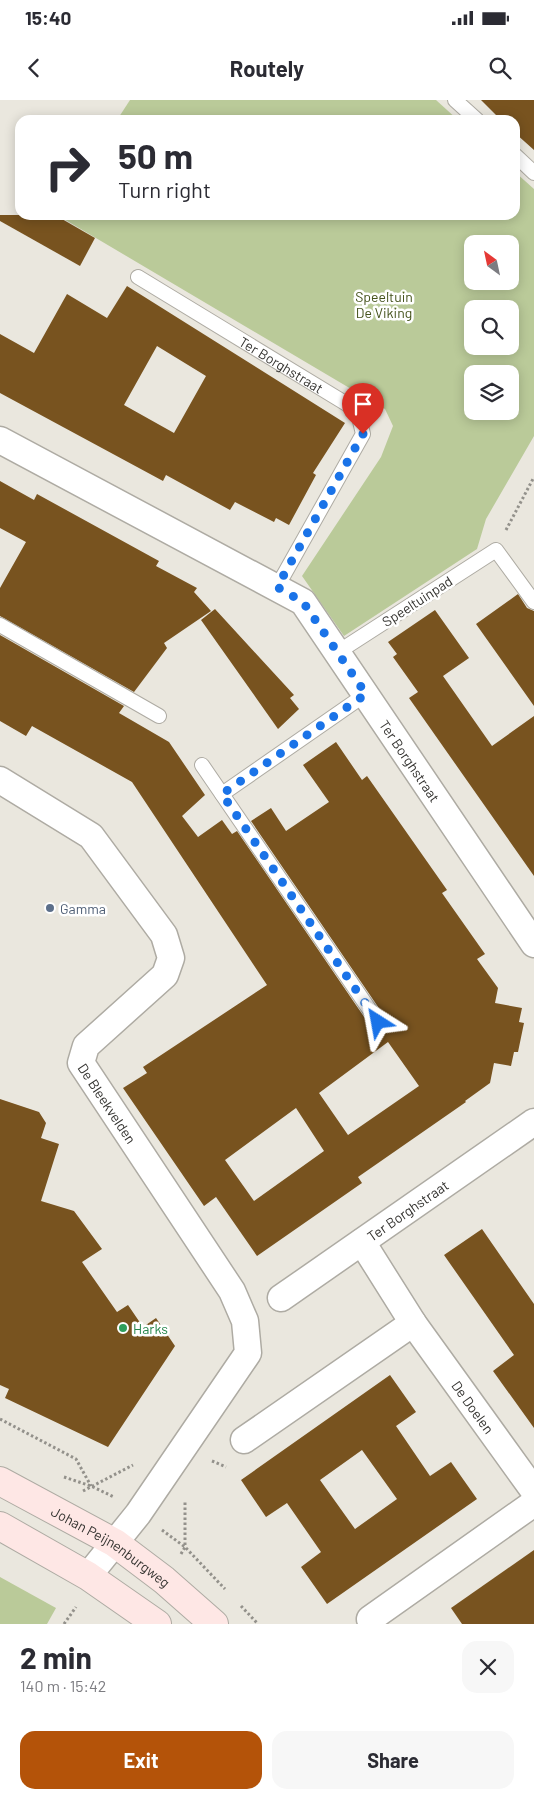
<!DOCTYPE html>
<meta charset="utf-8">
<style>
:root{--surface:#fff;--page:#f7f7f7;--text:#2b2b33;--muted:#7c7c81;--accent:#b45309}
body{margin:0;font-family:Barlow,sans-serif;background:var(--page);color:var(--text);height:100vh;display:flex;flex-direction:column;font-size:19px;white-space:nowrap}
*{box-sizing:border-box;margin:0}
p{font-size:16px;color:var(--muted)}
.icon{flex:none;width:28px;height:28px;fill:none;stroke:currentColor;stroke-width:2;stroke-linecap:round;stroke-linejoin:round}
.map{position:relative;height:1524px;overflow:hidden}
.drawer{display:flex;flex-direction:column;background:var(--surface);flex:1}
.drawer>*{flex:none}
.hud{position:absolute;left:15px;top:15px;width:505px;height:105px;border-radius:15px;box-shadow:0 2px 12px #0003;background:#fff;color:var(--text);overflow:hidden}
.needle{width:32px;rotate:327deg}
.fabs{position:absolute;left:464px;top:135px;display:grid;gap:10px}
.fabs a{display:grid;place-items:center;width:55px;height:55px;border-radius:10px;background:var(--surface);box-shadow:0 2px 12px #0003;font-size:25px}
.pin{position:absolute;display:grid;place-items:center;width:42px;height:42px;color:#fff;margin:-51px -21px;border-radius:50% 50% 50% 0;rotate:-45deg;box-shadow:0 0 5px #0007}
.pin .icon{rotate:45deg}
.me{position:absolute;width:55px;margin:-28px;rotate:326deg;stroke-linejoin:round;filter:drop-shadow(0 0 4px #0008)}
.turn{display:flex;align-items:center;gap:18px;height:105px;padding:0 20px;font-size:22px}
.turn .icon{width:65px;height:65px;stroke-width:2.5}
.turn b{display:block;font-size:35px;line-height:42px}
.round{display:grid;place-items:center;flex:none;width:52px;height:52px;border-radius:15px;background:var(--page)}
.summary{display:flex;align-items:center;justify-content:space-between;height:85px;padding:0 20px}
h1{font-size:30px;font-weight:700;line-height:38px}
.primary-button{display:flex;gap:10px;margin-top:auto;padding:10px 20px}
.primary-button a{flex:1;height:58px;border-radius:15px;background:var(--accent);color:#fff;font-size:20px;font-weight:700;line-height:58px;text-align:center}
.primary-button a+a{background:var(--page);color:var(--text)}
.status{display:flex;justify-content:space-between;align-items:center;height:35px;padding:0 25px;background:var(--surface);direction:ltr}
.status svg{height:14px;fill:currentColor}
header{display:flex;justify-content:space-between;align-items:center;height:65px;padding:0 20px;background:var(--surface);font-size:22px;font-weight:700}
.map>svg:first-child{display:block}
</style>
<div class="status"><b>15:40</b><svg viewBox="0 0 49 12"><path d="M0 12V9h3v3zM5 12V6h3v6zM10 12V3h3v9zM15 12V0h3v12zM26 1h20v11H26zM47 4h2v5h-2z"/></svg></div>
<header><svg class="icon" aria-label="back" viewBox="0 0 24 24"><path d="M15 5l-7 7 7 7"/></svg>Routely<svg class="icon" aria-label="search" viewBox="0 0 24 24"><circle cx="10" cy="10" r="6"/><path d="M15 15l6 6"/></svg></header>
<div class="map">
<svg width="534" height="1524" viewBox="0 0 534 1524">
<rect width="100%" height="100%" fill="#eae7de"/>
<g fill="#baca99" fill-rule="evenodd">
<path d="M 130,0 L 436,0 L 458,20 L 117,20 Z"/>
<path d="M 515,72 L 534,89 L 534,336 L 486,419 L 477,449 L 344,536 L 302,476 L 381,357 L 393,326 L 385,309 L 57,115 L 515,115 ZM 472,144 L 510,144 L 510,181 L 472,181 ZM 472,209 L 510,209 L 510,246 L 472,246 ZM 472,274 L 510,274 L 510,311 L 472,311 Z"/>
<path d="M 0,1477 L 56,1508 L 47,1524 L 0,1524 Z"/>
</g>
<g fill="#78531f" fill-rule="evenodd">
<path d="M 481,0 L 534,0 L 534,50 L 515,33 L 515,20 L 501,20 Z"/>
<path d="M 0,115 L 55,115 L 95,138 L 80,166 L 0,121 Z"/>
<path d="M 127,186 L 345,323 L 313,373 L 316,375 L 289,425 L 276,418 L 274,422 L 235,402 L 230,410 L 166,375 L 163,381 L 0,293 L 0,234 L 34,253 L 67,194 L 107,218 ZM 157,246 L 206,276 L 174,333 L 124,305 Z"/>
<path d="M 0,381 L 34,400 L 37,394 L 159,461 L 156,466 L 197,488 L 194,492 L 211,511 L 164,543 L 167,548 L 134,592 L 0,516 L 0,488 L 26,442 L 0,428 Z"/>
<path d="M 518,494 L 527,508 L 534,511 L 534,606 L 476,524 Z"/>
<path d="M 215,509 L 294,595 L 290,598 L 299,609 L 278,629 L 201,520 Z"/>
<path d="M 435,510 L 469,558 L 443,576 L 492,646 L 534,616 L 534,776 L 409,598 L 418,592 L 393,557 L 397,554 L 388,542 Z"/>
<path d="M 0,535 L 124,606 L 119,613 L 169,642 L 205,695 L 182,716 L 198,737 L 222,720 L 232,734 L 237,731 L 371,927 L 379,931 L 386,925 L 385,917 L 251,721 L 271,708 L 286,731 L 329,702 L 303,665 L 336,642 L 362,680 L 367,676 L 447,790 L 442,793 L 485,854 L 477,859 L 498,888 L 495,903 L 522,908 L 519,922 L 524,923 L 518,952 L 514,952 L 511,966 L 494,963 L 490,983 L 465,1001 L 466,1002 L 358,1077 L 362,1083 L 257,1156 L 216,1097 L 204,1106 L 123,988 L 147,973 L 143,967 L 267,885 L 132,682 L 32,626 L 26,636 L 0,621 ZM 388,942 L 419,986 L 348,1035 L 319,993 ZM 296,1008 L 324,1051 L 254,1101 L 225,1060 Z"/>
<path d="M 0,999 L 39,1012 L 46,1023 L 41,1038 L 59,1044 L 41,1101 L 74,1111 L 102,1149 L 82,1162 L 117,1212 L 128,1205 L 143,1227 L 156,1218 L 175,1246 L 108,1347 L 5,1298 L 9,1289 L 0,1285 Z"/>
<path d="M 482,1129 L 534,1204 L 534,1328 L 493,1271 L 514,1255 L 444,1155 Z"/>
<path d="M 390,1275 L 416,1312 L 396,1326 L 430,1376 L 451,1362 L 477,1399 L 327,1504 L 301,1467 L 321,1452 L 287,1403 L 266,1417 L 241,1380 ZM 362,1350 L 397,1399 L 355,1429 L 320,1380 Z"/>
<path d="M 534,1450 L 534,1524 L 462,1524 L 451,1508 Z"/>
</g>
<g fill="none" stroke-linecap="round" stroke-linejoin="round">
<g stroke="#aeaba3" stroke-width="16">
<g id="lane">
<path d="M 455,0 L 477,20"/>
<path d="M 515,55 L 534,73"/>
<path id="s1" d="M 138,177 L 350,306 L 359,317 L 363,334 L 277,487"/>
<path d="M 0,525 L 159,616"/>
<path d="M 338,552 L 496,450 L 534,502"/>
<path d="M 202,665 L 378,922"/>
<path d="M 222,694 L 366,594"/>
</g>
</g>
<g stroke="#aeaba3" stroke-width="29">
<g id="street">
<path id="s2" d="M 0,340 L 303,502 L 534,844"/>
<path id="s3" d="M 0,680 L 91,736 L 164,835 L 171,858 L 165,875 L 86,946 L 81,963 L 232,1191 L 245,1221 L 248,1253 L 138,1414 L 88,1476"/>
<path id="s4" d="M 362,1142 L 413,1223 L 534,1391"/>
<path id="s5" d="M 281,1198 L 534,1022"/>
<path d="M 244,1340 L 413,1223"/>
<path d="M 370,1519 L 534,1403"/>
</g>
</g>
<g stroke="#aeaba3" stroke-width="30">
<g id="secondary">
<path id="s6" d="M 0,1381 L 115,1443 L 164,1480 L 214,1524"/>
<path d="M 0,1426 L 88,1476 L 157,1524"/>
</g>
</g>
<g stroke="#93918b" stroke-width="3" stroke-dasharray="2.5 2.5" stroke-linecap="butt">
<path d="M 506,430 L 534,377"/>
<path d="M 0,1319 L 76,1359 L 91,1386"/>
<path d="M 212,1361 L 226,1367"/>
<path d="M 64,1377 L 91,1386 L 114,1397"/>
<path d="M 83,1391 L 133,1365"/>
<path d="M 162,1430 L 185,1447 L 225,1489"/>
<path d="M 181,1454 L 185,1447 L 185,1402"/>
<path d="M 241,1506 L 258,1524"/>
<path d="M 64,1524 L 76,1507"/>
</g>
<use href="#lane" stroke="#fff" stroke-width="14"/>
<use href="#street" stroke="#fff" stroke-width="26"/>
<use href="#secondary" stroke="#fee7e5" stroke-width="28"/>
</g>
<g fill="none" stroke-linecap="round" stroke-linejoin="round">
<path stroke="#1a73e8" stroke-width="9" stroke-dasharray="0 16.2" d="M 363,334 L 277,487 L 303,502 L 366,594 L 222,694 L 378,922"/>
</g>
<circle fill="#5c6f8a" stroke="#fff" stroke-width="2" cx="50" cy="808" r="5"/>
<circle fill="#2e9e5b" stroke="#fff" stroke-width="2" cx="123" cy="1228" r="5"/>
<g text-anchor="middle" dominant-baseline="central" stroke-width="5" stroke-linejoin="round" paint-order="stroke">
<g font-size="14" fill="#44521b" stroke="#fff">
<text x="384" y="196">Speeltuin<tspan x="384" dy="16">De Viking</tspan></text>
</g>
<g font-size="14" fill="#343330" stroke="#fff">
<text stroke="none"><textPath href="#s1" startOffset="168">Ter Borghstraat</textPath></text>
<text transform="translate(417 501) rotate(-33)">Speeltuinpad</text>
<text stroke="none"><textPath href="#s2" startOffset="535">Ter Borghstraat</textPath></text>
<text stroke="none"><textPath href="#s3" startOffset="444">De Bleekvelden</textPath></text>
<text stroke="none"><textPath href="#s5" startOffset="154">Ter Borghstraat</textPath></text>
<text stroke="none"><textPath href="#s4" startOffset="199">De Doelen</textPath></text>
<text stroke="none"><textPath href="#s6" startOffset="129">Johan Peijnenburgweg</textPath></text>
</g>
<g font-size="14" fill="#4e5e75" stroke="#fff" text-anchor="start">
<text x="60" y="808">Gamma</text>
</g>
<g font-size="14" fill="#27864d" stroke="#fff" text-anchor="start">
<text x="133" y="1228">Harks</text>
</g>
</g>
</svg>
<div class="fabs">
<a><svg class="needle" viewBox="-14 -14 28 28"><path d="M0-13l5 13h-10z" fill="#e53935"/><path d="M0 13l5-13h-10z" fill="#7c7c81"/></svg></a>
<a><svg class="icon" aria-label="search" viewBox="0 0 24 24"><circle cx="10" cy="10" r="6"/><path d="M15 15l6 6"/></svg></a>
<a><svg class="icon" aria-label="layers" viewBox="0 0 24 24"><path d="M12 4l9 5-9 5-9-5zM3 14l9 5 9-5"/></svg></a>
</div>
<div class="pin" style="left:363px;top:334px;background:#d93025"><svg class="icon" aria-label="arrive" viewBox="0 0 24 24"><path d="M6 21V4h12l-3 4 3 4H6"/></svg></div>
<svg class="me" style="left:378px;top:922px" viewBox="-20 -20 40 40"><path d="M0-17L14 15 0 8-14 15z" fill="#1a73e8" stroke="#fff" stroke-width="4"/></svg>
<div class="hud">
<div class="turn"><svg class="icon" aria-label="right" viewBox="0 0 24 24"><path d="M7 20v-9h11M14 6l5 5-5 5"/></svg><div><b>50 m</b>Turn right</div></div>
</div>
</div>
<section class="drawer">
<div class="summary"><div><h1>2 min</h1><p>140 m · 15:42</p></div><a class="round"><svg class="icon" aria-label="close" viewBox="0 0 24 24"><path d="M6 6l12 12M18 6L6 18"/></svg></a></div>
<div class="primary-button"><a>Exit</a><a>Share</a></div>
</section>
